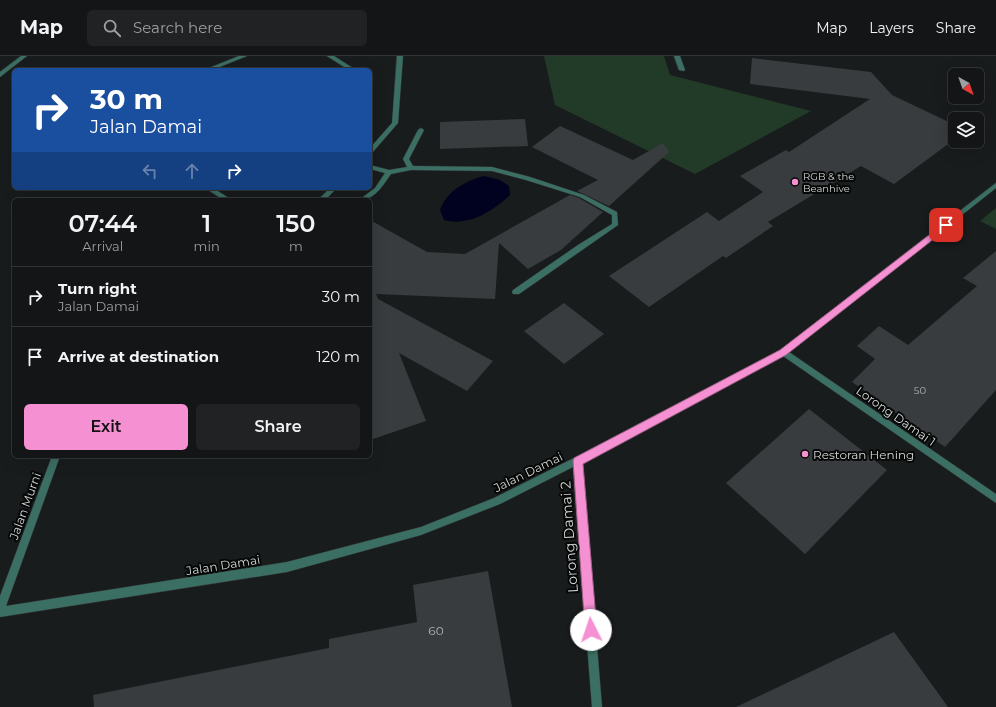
<!DOCTYPE html>
<style>
:root{--surface:#131516;--page:#202223;--text:#f1f3f6;--muted:#9d9fa1;--line:#323435;--accent:#f591d2}
body{margin:0;font-family:Montserrat,sans-serif;background:var(--page);color:var(--text);height:100vh;display:flex;flex-direction:column;font-size:15px;white-space:nowrap}
*{box-sizing:border-box;margin:0}
p{font-size:13px;color:var(--muted)}
.icon{flex:none;width:22px;height:22px;fill:none;stroke:currentColor;stroke-width:2;stroke-linecap:round;stroke-linejoin:round}
.map{position:relative;flex:1;overflow:hidden}
.side{position:absolute;left:12px;top:142px;width:360px;height:260px;display:flex;flex-direction:column;background:var(--surface);border-radius:6px;box-shadow:0 4px 16px #0002,0 0 0 1px var(--line)}
.side>*{flex:none}
.hud{position:absolute;left:12px;top:12px;width:360px;height:122px;border-radius:6px;box-shadow:0 4px 16px #0002,0 0 0 1px var(--line);background:#1a4fa0;color:#fff;overflow:hidden}
.needle{width:26px;rotate:140deg}
.controls{position:absolute;left:948px;top:12px;display:grid;gap:8px}
.controls a{display:grid;place-items:center;width:36px;height:36px;border-radius:6px;background:var(--surface);box-shadow:0 4px 16px #0002,0 0 0 1px var(--line);font-size:20px}
.pin{position:absolute;display:grid;place-items:center;width:34px;height:34px;color:#fff;margin:-17px;border-radius:8px;box-shadow:0 2px 6px #0006}
.me{position:absolute;width:44px;margin:-22px;rotate:356deg;stroke-linejoin:round;filter:drop-shadow(0 0 3px #0008)}
.turn{display:flex;align-items:center;gap:14px;height:84px;padding:0 12px;font-size:18px}
.turn .icon{width:52px;height:52px;stroke-width:2.5}
.turn b{display:block;font-size:28px;line-height:34px}
.lanes{display:flex;align-items:center;height:38px;padding:0 12px;background:#0003;justify-content:center;gap:20px;direction:ltr}
.lanes .off{opacity:.35}
.eta{display:flex;justify-content:space-evenly;align-items:center;height:68px;text-align:center}
.eta b{font-size:24px;font-weight:600;line-height:28px}
.cta{display:flex;gap:8px;margin-top:auto;padding:8px 12px}
.cta a{flex:1;height:46px;border-radius:6px;background:var(--accent);color:#111;font-size:16px;font-weight:600;line-height:46px;text-align:center}
.cta a+a{background:var(--page);color:var(--text)}
ul{padding:0;list-style:none}
li{display:flex;align-items:center;gap:12px;height:60px;padding:0 12px;border-top:1px solid var(--line)}
li div{flex:1}
li b{display:block;font-size:15px}
li em{font-style:normal}
header{display:flex;align-items:center;gap:24px;box-sizing:border-box;height:56px;padding:0 20px;background:var(--surface);border-bottom:1px solid var(--line)}
header strong{font-size:19px}
nav{display:flex;gap:22px;margin-inline-start:auto;font-size:14px}
.search{width:280px;height:36px;background:var(--page);display:flex;align-items:center;gap:10px;box-sizing:border-box;padding:0 14px;border-radius:6px;color:var(--muted);font-size:15px}
.map>svg:first-child{display:block}
</style>
<header>
<strong>Map</strong>
<div class="search"><svg class="icon" aria-label="search" viewBox="0 0 24 24"><circle cx="10" cy="10" r="6"/><path d="M15 15l6 6"/></svg>Search here</div>
<nav><a>Map</a><a>Layers</a><a>Share</a></nav>
</header>
<div class="map">
<svg width="996" height="651" viewBox="0 0 996 651">
<rect width="100%" height="100%" fill="#191c1d"/>
<g fill="#223b28">
<path d="M 544,0 L 664,0 L 670,19 L 811,55 L 695,118 L 555,49 Z"/>
<path d="M 996,152 L 996,173 L 980,165 Z"/>
</g>
<path fill="#000220" d="M 484,120 L 500,124 L 509,130 L 510,139 C 493,155 468,171 444,164 L 440,154 C 447,134 466,125 484,120 Z"/>
<g fill="#393c3e">
<path d="M 752,2 L 871,16 L 892,39 L 955,69 L 955,83 L 894,128 L 861,110 L 768,166 L 773,170 L 726,202 L 723,200 L 649,251 L 609,220 L 707,156 L 719,165 L 763,136 L 740,120 L 786,94 L 789,96 L 870,43 L 750,28 Z"/>
<path d="M 525,63 L 528,90 L 440,93 L 440,66 Z"/>
<path d="M 560,70 L 633,104 L 663,87 L 669,96 L 609,150 L 577,135 L 598,124 L 532,91 Z"/>
<path d="M 570,139 L 579,142 L 603,156 L 561,194 L 528,213 L 499,187 L 495,243 L 376,238 L 378,243 L 493,305 L 467,335 L 399,297 L 426,365 L 370,384 L 370,164 L 427,196 L 465,198 Z"/>
<path d="M 996,195 L 996,334 L 945,391 L 852,326 L 875,303 L 857,290 L 879,270 L 908,289 L 977,230 L 963,222 Z"/>
<path d="M 564,247 L 604,278 L 564,308 L 524,275 Z"/>
<path d="M 809,353 L 887,414 L 805,498 L 726,427 Z"/>
<path d="M 488,515 L 512,651 L 94,651 L 93,639 L 329,592 L 329,583 L 417,566 L 413,529 Z"/>
<path d="M 894,576 L 948,651 L 736,651 Z"/>
</g>
<g fill="none" stroke-linecap="round" stroke-linejoin="round">
<g stroke="#333637" stroke-width="1">
<g id="service">
<path d="M 239,0 L 247,0 L 212,14 L 204,14 Z"/>
<path d="M 327,0 L 334,0 L 356,14 L 349,14 Z"/>
<path d="M 421,72 L 424,74 L 409,103 L 413,110 L 492,111 L 530,121 L 584,139 L 617,156 L 618,169 L 519,238 L 513,238 L 512,236 L 513,234 L 578,189 L 612,168 L 612,159 L 580,141 L 526,124 L 492,115 L 411,114 L 391,118 C 383,129 375,144 359,144 L 375,132 L 385,117 L 370,113 L 370,109 L 389,114 L 407,111 L 403,103 L 418,74 Z"/>
<path d="M 205,132 L 213,132 L 232,144 L 224,144 Z"/>
</g>
</g>
<g stroke="#333637" stroke-width="1">
<g id="minor">
<path d="M 21,0 L 27,0 L 0,21 L 0,16 Z"/>
<path d="M 397,0 L 403,0 L 398,67 L 372,97 L 370,98 L 370,92 L 392,67 Z"/>
<path d="M 674,0 L 680,0 L 685,14 L 684,15 L 679,14 Z"/>
<path d="M 996,127 L 996,132 L 789,296 L 996,438 L 996,447 L 783,300 L 582,407 L 602,651 L 592,651 L 573,411 L 500,448 L 421,479 L 287,516 L 0,561 L 0,540 L 52,400 L 60,400 L 6,550 L 287,506 L 421,471 L 494,442 L 574,402 L 780,294 Z"/>
<path d="M 330,132 L 337,132 L 325,144 L 318,144 Z"/>
</g>
</g>
<use href="#service" fill="#3b6f64" fill-rule="evenodd"/>
<use href="#minor" fill="#3b6f64" fill-rule="evenodd"/>
</g>
<path fill="#f591d2" stroke="#9f5e88" d="M 946,166 L 949,167 L 949,171 L 786,299 L 583,408 L 597,574 L 595,578 L 591,580 L 587,578 L 585,574 L 573,405 L 574,402 L 780,294 Z"/>
<g fill="#f591d2" stroke="#060707" stroke-width="1.5">
<circle cx="795" cy="126" r="4"/>
<circle cx="805" cy="398" r="4"/>
</g>
<g text-anchor="middle" dominant-baseline="central" stroke-width="4" stroke-linejoin="round" paint-order="stroke">
<g font-size="10" fill="#d6d8d8" stroke="#060707" text-anchor="start">
<text x="803" y="120">RGB &amp; the<tspan x="803" dy="12">Beanhive</tspan></text>
</g>
<g font-size="10" fill="#afb1b2">
<text x="920" y="334">50</text>
</g>
<g font-size="12" fill="#d6d8d8" stroke="#060707">
<text transform="translate(896 360) rotate(35)">Lorong Damai 1</text>
<text transform="translate(528 416) rotate(-26)">Jalan Damai</text>
<text transform="translate(25 450) rotate(-70)">Jalan Murni</text>
<text transform="translate(223 509) rotate(-9)">Jalan Damai</text>
</g>
<g font-size="12" fill="#d6d8d8" stroke="#060707" text-anchor="start">
<text x="813" y="398">Restoran Hening</text>
</g>
<g font-size="12" fill="#afb1b2">
<text x="436" y="574">60</text>
</g>
<g font-size="14" fill="#d6d8d8" stroke="#060707">
<text transform="translate(569 481) rotate(-94)">Lorong Damai 2</text>
</g>
</g>
</svg>
<div class="controls">
<a><svg class="needle" viewBox="-14 -14 28 28"><path d="M0-13l5 13h-10z" fill="#e53935"/><path d="M0 13l5-13h-10z" fill="#9d9fa1"/></svg></a>
<a><svg class="icon" aria-label="layers" viewBox="0 0 24 24"><path d="M12 4l9 5-9 5-9-5zM3 14l9 5 9-5"/></svg></a>
</div>
<div class="pin" style="left:946px;top:169px;background:#d93025"><svg class="icon" aria-label="arrive" viewBox="0 0 24 24"><path d="M6 21V4h12l-3 4 3 4H6"/></svg></div>
<svg class="me" style="left:591px;top:574px" viewBox="-20 -20 40 40"><circle r="19" fill="#fff"/><path d="M0-13L10 11 0 6-10 11z" fill="#f591d2"/></svg>
<div class="hud">
<div class="turn"><svg class="icon" aria-label="right" viewBox="0 0 24 24"><path d="M7 20v-9h11M14 6l5 5-5 5"/></svg><div><b>30 m</b>Jalan Damai</div></div>
<div class="lanes"><svg class="icon off" aria-label="left" viewBox="0 0 24 24"><path d="M17 20v-9H6M10 6l-5 5 5 5"/></svg><svg class="icon off" aria-label="ahead" viewBox="0 0 24 24"><path d="M12 20V5M6 11l6-6 6 6"/></svg><svg class="icon" aria-label="right" viewBox="0 0 24 24"><path d="M7 20v-9h11M14 6l5 5-5 5"/></svg></div>
</div>
<section class="side">
<div class="eta">
<div><b>07:44</b><p>Arrival</p></div>
<div><b>1</b><p>min</p></div>
<div><b>150</b><p>m</p></div>
</div>
<ul>
<li><svg class="icon" aria-label="right" viewBox="0 0 24 24"><path d="M7 20v-9h11M14 6l5 5-5 5"/></svg><div><b>Turn right</b><p>Jalan Damai</p></div><em>30 m</em></li>
<li><svg class="icon" aria-label="arrive" viewBox="0 0 24 24"><path d="M6 21V4h12l-3 4 3 4H6"/></svg><div><b>Arrive at destination</b></div><em>120 m</em></li>
</ul>
<div class="cta"><a>Exit</a><a>Share</a></div>
</section>
</div>
